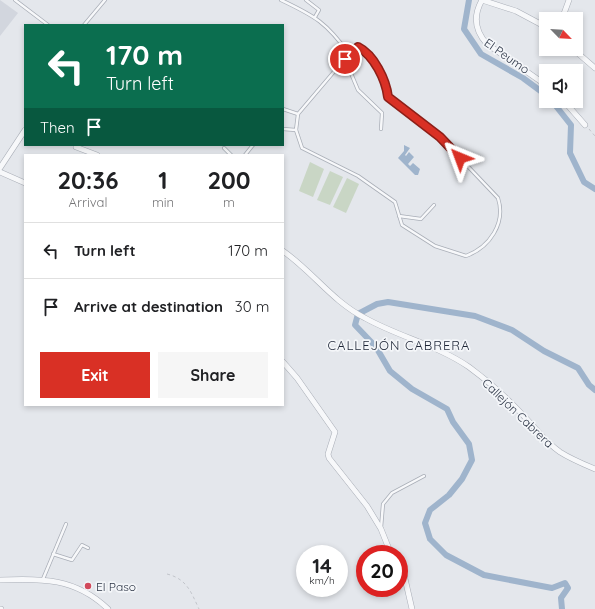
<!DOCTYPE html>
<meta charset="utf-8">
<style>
:root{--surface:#fff;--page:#f6f6f6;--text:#202124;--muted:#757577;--line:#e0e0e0;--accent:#d93025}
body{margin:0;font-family:Quicksand,sans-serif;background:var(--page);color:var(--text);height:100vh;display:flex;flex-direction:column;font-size:15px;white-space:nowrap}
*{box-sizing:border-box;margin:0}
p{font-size:13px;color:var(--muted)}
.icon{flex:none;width:22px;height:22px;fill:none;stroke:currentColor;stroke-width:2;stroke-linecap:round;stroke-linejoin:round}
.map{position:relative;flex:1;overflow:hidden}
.drawer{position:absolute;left:24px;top:154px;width:260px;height:252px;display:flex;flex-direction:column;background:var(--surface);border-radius:0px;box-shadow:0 2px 6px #0003}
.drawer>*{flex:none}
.hud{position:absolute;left:24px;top:24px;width:260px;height:122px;border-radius:0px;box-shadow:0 2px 6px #0003;background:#0b6e4f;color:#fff;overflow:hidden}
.needle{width:26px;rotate:115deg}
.tools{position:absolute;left:539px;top:12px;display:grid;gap:8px}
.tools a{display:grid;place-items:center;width:44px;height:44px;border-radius:0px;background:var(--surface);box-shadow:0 2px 6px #0003;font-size:20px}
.speed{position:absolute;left:296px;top:545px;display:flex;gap:8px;font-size:20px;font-weight:700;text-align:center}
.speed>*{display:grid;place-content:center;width:52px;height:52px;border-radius:50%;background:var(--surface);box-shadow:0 2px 6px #0003;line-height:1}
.speed small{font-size:10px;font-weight:400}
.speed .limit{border:6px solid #d22;background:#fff;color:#111}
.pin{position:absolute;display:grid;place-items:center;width:34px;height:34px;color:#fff;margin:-17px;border:2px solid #fff;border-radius:50%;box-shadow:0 1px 4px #0007}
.me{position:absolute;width:44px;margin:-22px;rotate:316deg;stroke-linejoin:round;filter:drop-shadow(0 0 3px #0008)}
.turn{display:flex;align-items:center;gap:14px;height:84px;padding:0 16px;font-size:18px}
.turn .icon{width:52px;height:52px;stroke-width:2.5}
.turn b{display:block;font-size:28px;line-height:34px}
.then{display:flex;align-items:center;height:38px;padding:0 16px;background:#0003;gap:8px;font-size:15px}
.eta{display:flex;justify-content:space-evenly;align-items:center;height:68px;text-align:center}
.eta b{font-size:24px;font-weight:800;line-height:28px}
.cta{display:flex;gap:8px;margin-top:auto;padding:8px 16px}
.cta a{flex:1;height:46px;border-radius:0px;background:var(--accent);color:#fff;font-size:16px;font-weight:800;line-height:46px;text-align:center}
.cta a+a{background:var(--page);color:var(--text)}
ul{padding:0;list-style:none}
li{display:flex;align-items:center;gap:12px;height:56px;padding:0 16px;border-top:1px solid var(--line)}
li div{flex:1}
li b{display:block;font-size:15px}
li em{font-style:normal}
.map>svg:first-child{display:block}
</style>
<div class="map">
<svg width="595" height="609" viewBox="0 0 595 609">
<rect width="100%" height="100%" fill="#e4e7ec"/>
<path fill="#d2d6de" d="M 0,0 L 18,13 L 0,36 Z"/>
<g fill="#c9d6c5">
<path d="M 310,162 L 324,169 L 313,197 L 299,191 Z"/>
<path d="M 330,171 L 343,177 L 330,205 L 317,200 Z"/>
<path d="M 347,178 L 359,184 L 346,213 L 333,207 Z"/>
</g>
<path fill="#9fb4cc" d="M 404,145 L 410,148 L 405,155 L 406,156 L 409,152 L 414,157 L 408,164 L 410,166 L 413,163 L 420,169 L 418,175 L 415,175 L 398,158 L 404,151 Z"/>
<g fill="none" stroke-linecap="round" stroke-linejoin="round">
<g stroke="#9fb4cc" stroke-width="6">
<path d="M 469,0 L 464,29 L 481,54 L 523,78 L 546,95"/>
<path d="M 552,101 L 571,125 L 570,153 L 584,182 L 595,189"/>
<path d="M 562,609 L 561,598 L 568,588 L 565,583 L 552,588 L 484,575 L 446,555 L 430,539 L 425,523 L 430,510 L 449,495 L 462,479 L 472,460 L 469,444 L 453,422 L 447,409 L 412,389 L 390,371 L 376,347 L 355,325 L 358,314 L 377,304 L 388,302 L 475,316 L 512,330 L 544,351 L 578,368 L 589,385 L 595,390"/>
</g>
<g stroke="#a9aeb7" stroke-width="4">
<g id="service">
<path d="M 15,0 L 48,25"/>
<path d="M 281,0 C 315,16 327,23 349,54 L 358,47 C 374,55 386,80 388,97 L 440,137 L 498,198 C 506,223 490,247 466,256 L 435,246 L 402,225 L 395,202 L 358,176 L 302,148 L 296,130"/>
<path d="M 306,0 L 319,10 L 315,17"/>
<path d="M 84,25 L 105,0"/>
<path d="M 345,59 L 358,90 L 382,113 L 381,129"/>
<path d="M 283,109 L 298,114"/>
<path d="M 283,129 L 296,130 L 298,114 L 349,54"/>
<path d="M 224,148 L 231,155"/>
<path d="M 245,155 L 253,145"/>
<path d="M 399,216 L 421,219 L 434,205"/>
<path d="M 381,528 L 383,504 L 392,493 L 424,476"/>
<path d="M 53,554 L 72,560 L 82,545 L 88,548"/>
<path d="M 43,579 L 66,524"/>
</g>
</g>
<g stroke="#a9aeb7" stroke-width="6">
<g id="minor">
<path d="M 482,0 C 473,16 475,31 487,44 L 546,85"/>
<path d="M 482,0 L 516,11 L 546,27"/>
<path d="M 562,19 L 569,0"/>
<path d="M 573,49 L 595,68"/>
<path d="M 564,101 L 585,125"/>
<path d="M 76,147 L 97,155"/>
<path d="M 0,168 L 25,130"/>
<path d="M 0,172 L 25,183"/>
<path d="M 283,251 C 312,271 333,302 365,318 C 399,337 437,345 469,367 C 488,381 505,396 521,413 C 534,426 544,441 560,452 C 571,459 583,464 595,469"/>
<path d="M 283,362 L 297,378 L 335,432 L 328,454 L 329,458 L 367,506 L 381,529 L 391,554"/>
<path d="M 399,565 L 403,570 L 412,609"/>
<path d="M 0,580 C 41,578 76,578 108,609"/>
<path d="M 0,609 L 1,609"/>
</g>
</g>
<g stroke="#c2c5cb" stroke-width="1" stroke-dasharray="3 3" stroke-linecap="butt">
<path d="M 589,129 L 595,136"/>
<path d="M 167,574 C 187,579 191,592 199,609"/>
</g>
<use href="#service" stroke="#f7f8fa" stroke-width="2.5"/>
<use href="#minor" stroke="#f7f8fa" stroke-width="5"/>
</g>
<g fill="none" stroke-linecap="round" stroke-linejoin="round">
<g stroke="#8d1f18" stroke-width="10">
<path id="route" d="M 345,59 L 358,47 C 374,55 386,80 388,97 L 440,137 L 460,158"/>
</g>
<use href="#route" stroke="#d93025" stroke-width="7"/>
</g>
<circle fill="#d1495b" stroke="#f4f6f9" stroke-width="1.5" cx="88" cy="586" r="4"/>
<g text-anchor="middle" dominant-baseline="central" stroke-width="3.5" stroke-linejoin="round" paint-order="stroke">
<g font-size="12" fill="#2b3445" stroke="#f4f6f9">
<text transform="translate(507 56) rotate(35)">El Peumo</text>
<text transform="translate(518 413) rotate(44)">Callejón Cabrera</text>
</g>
<g font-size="12" fill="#2b3445" stroke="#f4f6f9" text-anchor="start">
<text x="96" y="586">El Paso</text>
</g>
<g font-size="13" letter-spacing="1" fill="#1d2536" stroke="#f4f6f9">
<text x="399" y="345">CALLEJÓN CABRERA</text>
</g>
</g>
</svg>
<div class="tools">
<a><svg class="needle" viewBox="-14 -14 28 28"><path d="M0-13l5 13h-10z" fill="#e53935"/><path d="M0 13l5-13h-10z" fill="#757577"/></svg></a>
<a><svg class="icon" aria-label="sound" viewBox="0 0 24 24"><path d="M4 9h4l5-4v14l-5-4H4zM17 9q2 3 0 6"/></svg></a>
</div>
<div class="speed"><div>14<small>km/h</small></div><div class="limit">20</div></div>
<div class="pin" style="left:345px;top:59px;background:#d93025"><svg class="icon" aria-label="arrive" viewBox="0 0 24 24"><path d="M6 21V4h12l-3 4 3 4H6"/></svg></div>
<svg class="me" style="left:460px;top:158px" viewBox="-20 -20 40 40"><path d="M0-17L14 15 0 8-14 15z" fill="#d93025" stroke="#fff" stroke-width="4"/></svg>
<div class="hud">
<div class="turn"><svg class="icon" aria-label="left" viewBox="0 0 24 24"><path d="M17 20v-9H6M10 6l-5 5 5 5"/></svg><div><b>170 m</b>Turn left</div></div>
<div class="then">Then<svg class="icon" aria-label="arrive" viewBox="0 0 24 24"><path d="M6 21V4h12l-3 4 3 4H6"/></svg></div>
</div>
<section class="drawer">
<div class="eta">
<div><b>20:36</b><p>Arrival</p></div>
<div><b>1</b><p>min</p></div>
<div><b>200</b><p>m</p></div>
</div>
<ul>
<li><svg class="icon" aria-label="left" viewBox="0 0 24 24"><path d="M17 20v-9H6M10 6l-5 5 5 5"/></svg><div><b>Turn left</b></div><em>170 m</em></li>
<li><svg class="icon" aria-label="arrive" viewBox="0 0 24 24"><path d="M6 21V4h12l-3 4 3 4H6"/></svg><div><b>Arrive at destination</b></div><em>30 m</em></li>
</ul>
<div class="cta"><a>Exit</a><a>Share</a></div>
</section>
</div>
